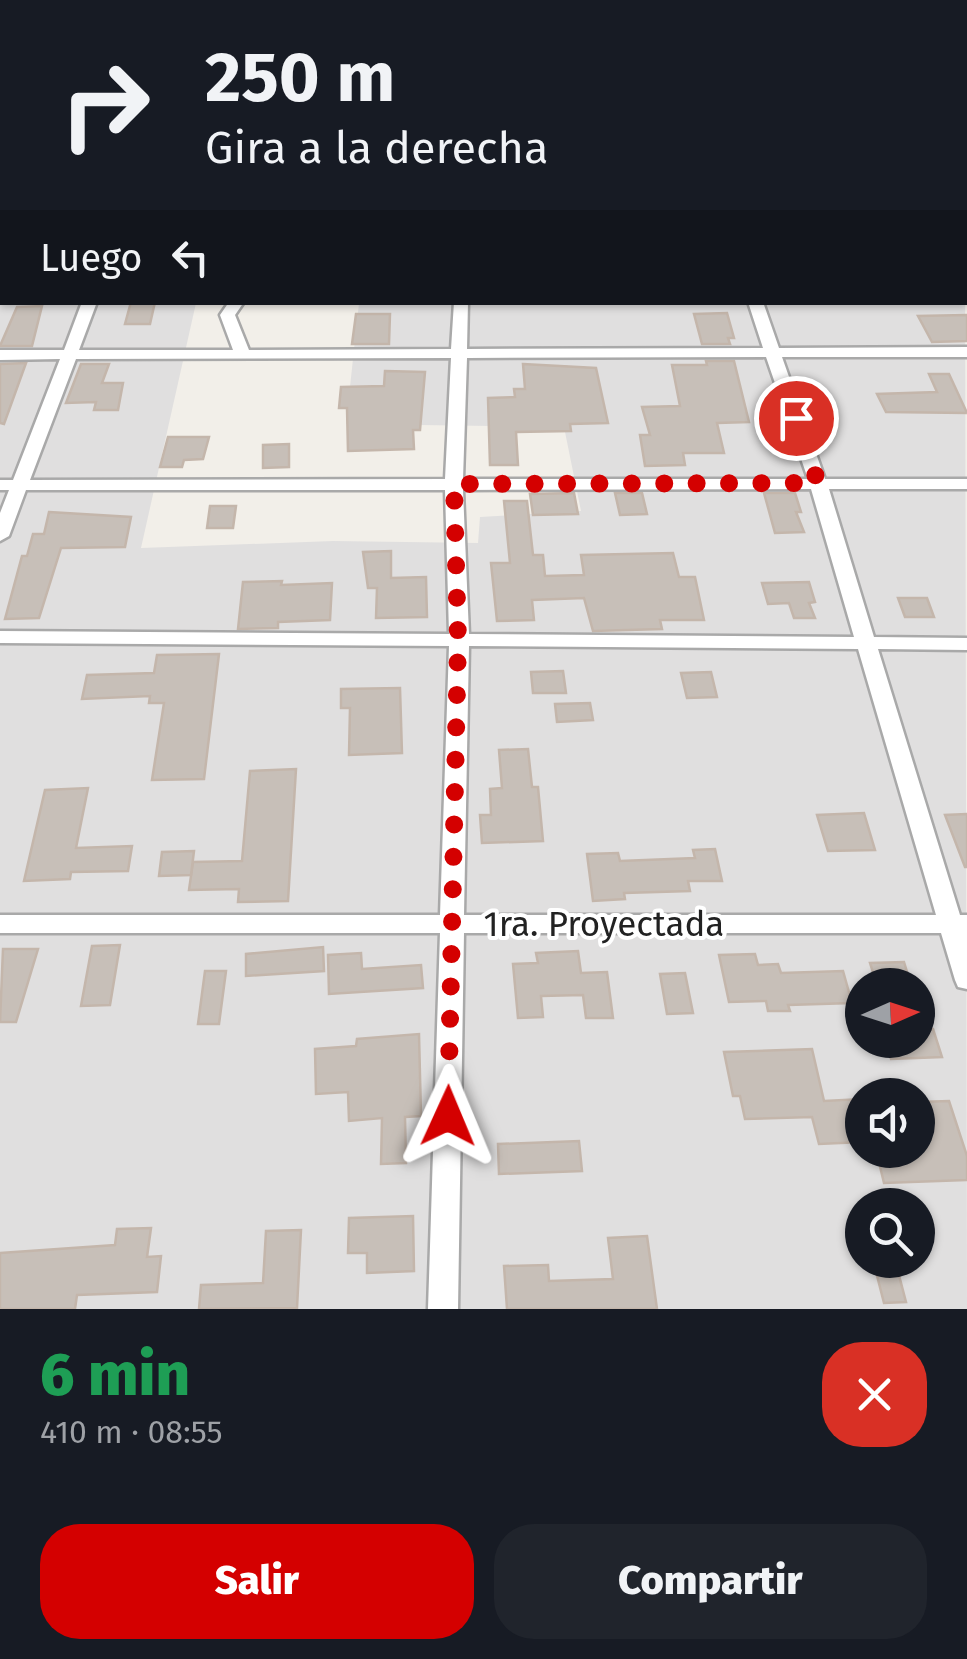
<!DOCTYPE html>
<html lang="es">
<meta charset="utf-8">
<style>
:root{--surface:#171b24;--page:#20242c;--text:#f1f3f6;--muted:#9ea1a6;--accent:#d40000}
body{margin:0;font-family:"Fira Sans",sans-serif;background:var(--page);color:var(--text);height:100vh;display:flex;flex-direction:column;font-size:38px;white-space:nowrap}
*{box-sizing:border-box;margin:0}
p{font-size:32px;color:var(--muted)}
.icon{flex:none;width:55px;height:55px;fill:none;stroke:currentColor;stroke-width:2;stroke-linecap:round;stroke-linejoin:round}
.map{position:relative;height:1309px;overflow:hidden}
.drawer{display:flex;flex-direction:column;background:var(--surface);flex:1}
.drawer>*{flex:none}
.guide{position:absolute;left:0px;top:0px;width:968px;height:305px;box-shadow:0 2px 8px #0004;background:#171b24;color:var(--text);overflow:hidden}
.needle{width:65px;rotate:87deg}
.controls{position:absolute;left:845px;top:968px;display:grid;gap:20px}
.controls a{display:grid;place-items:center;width:90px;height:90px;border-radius:50%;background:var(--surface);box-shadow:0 2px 8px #0004;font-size:50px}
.pin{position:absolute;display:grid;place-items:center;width:85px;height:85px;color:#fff;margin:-42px;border:5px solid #fff;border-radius:50%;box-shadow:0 2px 10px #0007}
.me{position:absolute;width:110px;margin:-55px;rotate:1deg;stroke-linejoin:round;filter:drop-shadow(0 0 8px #0008)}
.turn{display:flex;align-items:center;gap:35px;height:210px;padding:0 40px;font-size:45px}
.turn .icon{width:130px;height:130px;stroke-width:2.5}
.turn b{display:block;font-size:70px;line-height:85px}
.then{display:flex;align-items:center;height:95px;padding:0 40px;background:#0003;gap:20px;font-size:38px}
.round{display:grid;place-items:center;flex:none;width:105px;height:105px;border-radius:40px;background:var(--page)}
.head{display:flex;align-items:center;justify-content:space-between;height:170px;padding:0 40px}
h1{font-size:60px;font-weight:800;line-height:75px;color:#1e9e55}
.primary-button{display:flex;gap:20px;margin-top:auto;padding:20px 40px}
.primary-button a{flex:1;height:115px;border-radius:40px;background:var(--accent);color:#fff;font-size:40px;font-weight:800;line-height:115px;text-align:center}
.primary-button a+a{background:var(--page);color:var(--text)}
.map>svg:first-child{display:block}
</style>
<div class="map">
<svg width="967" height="1309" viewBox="0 0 967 1309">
<rect width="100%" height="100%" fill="#f2efe9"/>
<g fill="#e0dfdf" fill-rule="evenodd">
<path d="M 0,0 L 869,0 L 877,2 L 2,2 L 0,135 Z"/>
<path d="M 965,228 L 967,1309 L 0,1309 L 0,263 L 2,302 L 196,303 L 141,548 L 333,541 L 478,543 L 480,517 L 581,511 L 564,427 L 346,424 L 359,303 L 965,302 ZM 862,985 L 918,985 L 918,1040 L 862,1040 ZM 862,1095 L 918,1095 L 918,1150 L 862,1150 ZM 862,1205 L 918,1205 L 918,1260 L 862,1260 Z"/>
</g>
<g fill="#c7bfb8" stroke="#c4b6ab" stroke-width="2.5">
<path d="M 131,302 L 155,302 L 150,324 L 125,324 Z"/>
<path d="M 42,306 L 32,346 L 0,346 L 17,307 Z"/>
<path d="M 727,313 L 734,338 L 728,338 L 730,344 L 702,344 L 694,314 Z"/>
<path d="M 356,314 L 390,314 L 389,344 L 352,344 Z"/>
<path d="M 967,315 L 967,341 L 932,342 L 918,316 Z"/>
<path d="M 706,361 L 734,361 L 749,422 L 717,423 L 724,453 L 683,453 L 685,465 L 645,466 L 640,435 L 650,435 L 642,407 L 680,406 L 672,365 L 707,365 Z"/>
<path d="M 26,363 L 4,424 L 0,423 L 0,364 Z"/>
<path d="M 81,364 L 109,364 L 102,383 L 123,383 L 118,410 L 94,410 L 96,402 L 66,403 Z"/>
<path d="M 523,364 L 596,368 L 608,423 L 570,424 L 571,431 L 516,432 L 518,465 L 490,465 L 488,398 L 515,397 L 514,389 L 525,389 Z"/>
<path d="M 385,371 L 425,372 L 420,430 L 413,430 L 414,449 L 348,451 L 347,408 L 339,408 L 341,387 L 384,386 Z"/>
<path d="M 929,374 L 949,374 L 967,413 L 886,412 L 877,394 L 937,392 Z"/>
<path d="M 168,437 L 209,437 L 203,459 L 184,460 L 182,467 L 160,467 Z"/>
<path d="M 289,444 L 289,467 L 263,468 L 263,445 Z"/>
<path d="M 574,493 L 578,514 L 533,515 L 530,494 Z"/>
<path d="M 615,493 L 642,493 L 647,514 L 620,515 Z"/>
<path d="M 764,493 L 795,493 L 801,512 L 796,512 L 804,532 L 775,533 Z"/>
<path d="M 504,501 L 527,501 L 533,555 L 543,555 L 545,576 L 584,575 L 581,555 L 673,553 L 679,577 L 695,577 L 704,620 L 660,620 L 662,629 L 593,631 L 584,598 L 532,600 L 534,620 L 497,621 L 491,563 L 510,563 Z"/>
<path d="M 210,506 L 236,506 L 233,528 L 207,528 Z"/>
<path d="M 49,512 L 131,517 L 125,547 L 61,548 L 39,618 L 5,619 L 22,556 L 27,556 L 33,534 L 44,534 Z"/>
<path d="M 391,551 L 391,578 L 426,577 L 427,617 L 376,618 L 377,588 L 368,588 L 363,552 Z"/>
<path d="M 282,581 L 281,585 L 332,583 L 330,620 L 278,622 L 278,628 L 238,629 L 243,582 Z"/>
<path d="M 809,582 L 815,602 L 809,603 L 815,618 L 794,618 L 789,603 L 768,604 L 762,583 Z"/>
<path d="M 898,598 L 927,598 L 934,617 L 905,617 Z"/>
<path d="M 219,654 L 204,779 L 152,780 L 164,703 L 149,703 L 150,696 L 82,699 L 87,675 L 154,673 L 157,655 Z"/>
<path d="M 563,671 L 566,693 L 533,693 L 531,672 Z"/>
<path d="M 711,672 L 717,697 L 687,698 L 681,673 Z"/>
<path d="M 400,688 L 402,753 L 349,755 L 350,708 L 341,708 L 341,689 Z"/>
<path d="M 590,703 L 593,720 L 557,722 L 555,704 Z"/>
<path d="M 528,749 L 532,787 L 538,787 L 543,841 L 482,843 L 480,815 L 491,815 L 490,789 L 502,788 L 499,750 Z"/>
<path d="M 296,769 L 288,901 L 238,902 L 239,889 L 189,890 L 193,862 L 242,861 L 250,771 Z"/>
<path d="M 88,788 L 76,848 L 132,846 L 128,871 L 71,872 L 70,879 L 24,881 L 45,790 Z"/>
<path d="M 864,813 L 875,850 L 828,851 L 817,815 Z"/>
<path d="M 967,814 L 967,867 L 965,867 L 945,815 Z"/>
<path d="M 715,849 L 722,881 L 688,881 L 690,891 L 624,893 L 625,899 L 593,901 L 587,854 L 618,853 L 620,861 L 695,858 L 693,850 Z"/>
<path d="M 194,851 L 191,875 L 159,876 L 162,852 Z"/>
<path d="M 120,945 L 110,1005 L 81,1006 L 92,946 Z"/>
<path d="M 323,947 L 324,971 L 246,976 L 246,954 Z"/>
<path d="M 3,949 L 38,949 L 16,1022 L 0,1022 Z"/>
<path d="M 578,951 L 581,973 L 607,972 L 613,1018 L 586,1018 L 583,995 L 541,996 L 543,1017 L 518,1018 L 513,964 L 538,963 L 536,953 Z"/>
<path d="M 361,953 L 362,969 L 421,965 L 423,988 L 329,994 L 328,955 Z"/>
<path d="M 755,954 L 758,965 L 778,964 L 781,973 L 843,971 L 852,1003 L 788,1005 L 790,1011 L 768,1011 L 766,1001 L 729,1002 L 719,955 Z"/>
<path d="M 904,962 L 911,985 L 877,985 L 870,963 Z"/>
<path d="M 205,971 L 226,971 L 219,1024 L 198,1024 Z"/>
<path d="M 685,973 L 693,1013 L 667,1014 L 660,974 Z"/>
<path d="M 933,1029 L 942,1057 L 891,1059 L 885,1040 L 918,1040 L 918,1030 Z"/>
<path d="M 419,1034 L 421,1116 L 405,1117 L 406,1163 L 381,1164 L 382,1118 L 349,1121 L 348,1092 L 316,1094 L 315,1049 L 356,1046 L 357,1039 Z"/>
<path d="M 812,1049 L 824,1101 L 862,1099 L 862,1142 L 819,1144 L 812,1117 L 745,1119 L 740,1096 L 733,1096 L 724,1052 Z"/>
<path d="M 949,1101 L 967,1156 L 967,1180 L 884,1183 L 876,1150 L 918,1150 L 918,1102 Z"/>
<path d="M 579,1141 L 582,1171 L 499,1174 L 498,1144 Z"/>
<path d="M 413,1216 L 414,1271 L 367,1273 L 367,1253 L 348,1253 L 349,1218 Z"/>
<path d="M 151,1228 L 147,1257 L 161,1256 L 157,1292 L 77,1295 L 75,1309 L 0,1309 L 0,1253 L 115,1245 L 117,1229 Z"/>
<path d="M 301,1230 L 297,1308 L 199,1309 L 201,1285 L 263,1283 L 266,1231 Z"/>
<path d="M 647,1236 L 657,1309 L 507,1309 L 504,1266 L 548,1265 L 549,1281 L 613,1279 L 608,1238 Z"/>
<path d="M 873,1260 L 895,1260 L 906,1302 L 884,1303 Z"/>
</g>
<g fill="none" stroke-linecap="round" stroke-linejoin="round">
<g stroke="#a9a9a9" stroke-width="5">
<g id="street">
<rect x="382" y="0" width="10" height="2"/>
<path d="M 517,0 L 527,0 L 528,2 L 518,2 Z"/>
<path d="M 597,0 L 607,0 L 608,2 L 598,2 Z"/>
<rect x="0" y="43" width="2" height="6"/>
<rect x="0" y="91" width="2" height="6"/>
<rect x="0" y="134" width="2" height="8"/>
<rect x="965" y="221" width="2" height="8"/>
<path d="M 82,302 L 97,302 L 79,350 L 233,350 L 220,315 L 229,302 L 244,302 L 235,315 L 249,350 L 451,349 L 454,302 L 468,302 L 467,349 L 763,348 L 748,302 L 763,302 L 779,348 L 967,347 L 967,357 L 782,357 L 825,479 L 967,479 L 967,489 L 829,489 L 874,637 L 967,638 L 967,650 L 878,649 L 960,915 L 967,915 L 967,989 L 958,987 L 955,980 L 941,933 L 464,933 L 458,1309 L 428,1309 L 440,933 L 0,933 L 0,915 L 440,915 L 449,646 L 0,643 L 0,631 L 449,634 L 445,490 L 26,490 L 9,536 L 0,541 L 0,513 L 9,490 L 0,490 L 0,480 L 13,480 L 60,359 L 0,360 L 0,350 L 64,350 ZM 766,357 L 808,479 L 463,479 L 467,358 ZM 451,358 L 445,479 L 30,480 L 76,359 ZM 811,489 L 854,637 L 469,634 L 463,490 ZM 469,646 L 858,649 L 936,915 L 464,915 Z"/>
</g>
</g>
<use href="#street" fill="#fff" fill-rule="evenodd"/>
</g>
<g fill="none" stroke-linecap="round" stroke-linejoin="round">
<path stroke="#d40000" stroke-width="18" stroke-dasharray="0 32.4" d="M 448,1116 L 458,641 L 454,484 L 818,483 L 796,418"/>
</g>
<g text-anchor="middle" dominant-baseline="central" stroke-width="8" stroke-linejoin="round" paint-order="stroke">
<g font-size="35" fill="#222" stroke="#fff">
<text x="604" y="924">1ra. Proyectada</text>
</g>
</g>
</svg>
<div class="controls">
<a><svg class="needle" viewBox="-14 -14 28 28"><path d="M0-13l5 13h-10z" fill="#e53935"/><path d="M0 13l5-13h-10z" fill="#9ea1a6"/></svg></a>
<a><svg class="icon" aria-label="sound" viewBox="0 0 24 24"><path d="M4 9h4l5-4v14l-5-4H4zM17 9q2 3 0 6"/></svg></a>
<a><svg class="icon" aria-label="search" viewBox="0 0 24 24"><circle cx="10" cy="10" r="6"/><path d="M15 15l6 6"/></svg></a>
</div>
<div class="pin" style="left:796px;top:418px;background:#d93025"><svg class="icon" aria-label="arrive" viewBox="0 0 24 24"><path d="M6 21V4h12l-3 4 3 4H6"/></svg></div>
<svg class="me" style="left:448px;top:1116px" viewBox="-20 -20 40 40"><path d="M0-17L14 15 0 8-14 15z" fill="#d40000" stroke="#fff" stroke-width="4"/></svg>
<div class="guide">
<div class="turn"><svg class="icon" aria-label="right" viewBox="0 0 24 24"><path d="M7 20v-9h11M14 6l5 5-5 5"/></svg><div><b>250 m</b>Gira a la derecha</div></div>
<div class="then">Luego<svg class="icon" aria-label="left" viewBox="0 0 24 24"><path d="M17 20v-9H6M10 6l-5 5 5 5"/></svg></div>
</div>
</div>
<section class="drawer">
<div class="head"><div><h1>6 min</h1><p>410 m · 08:55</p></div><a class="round" style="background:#d93025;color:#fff"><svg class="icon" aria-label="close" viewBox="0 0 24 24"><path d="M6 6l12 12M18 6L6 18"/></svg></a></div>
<div class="primary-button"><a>Salir</a><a>Compartir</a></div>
</section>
